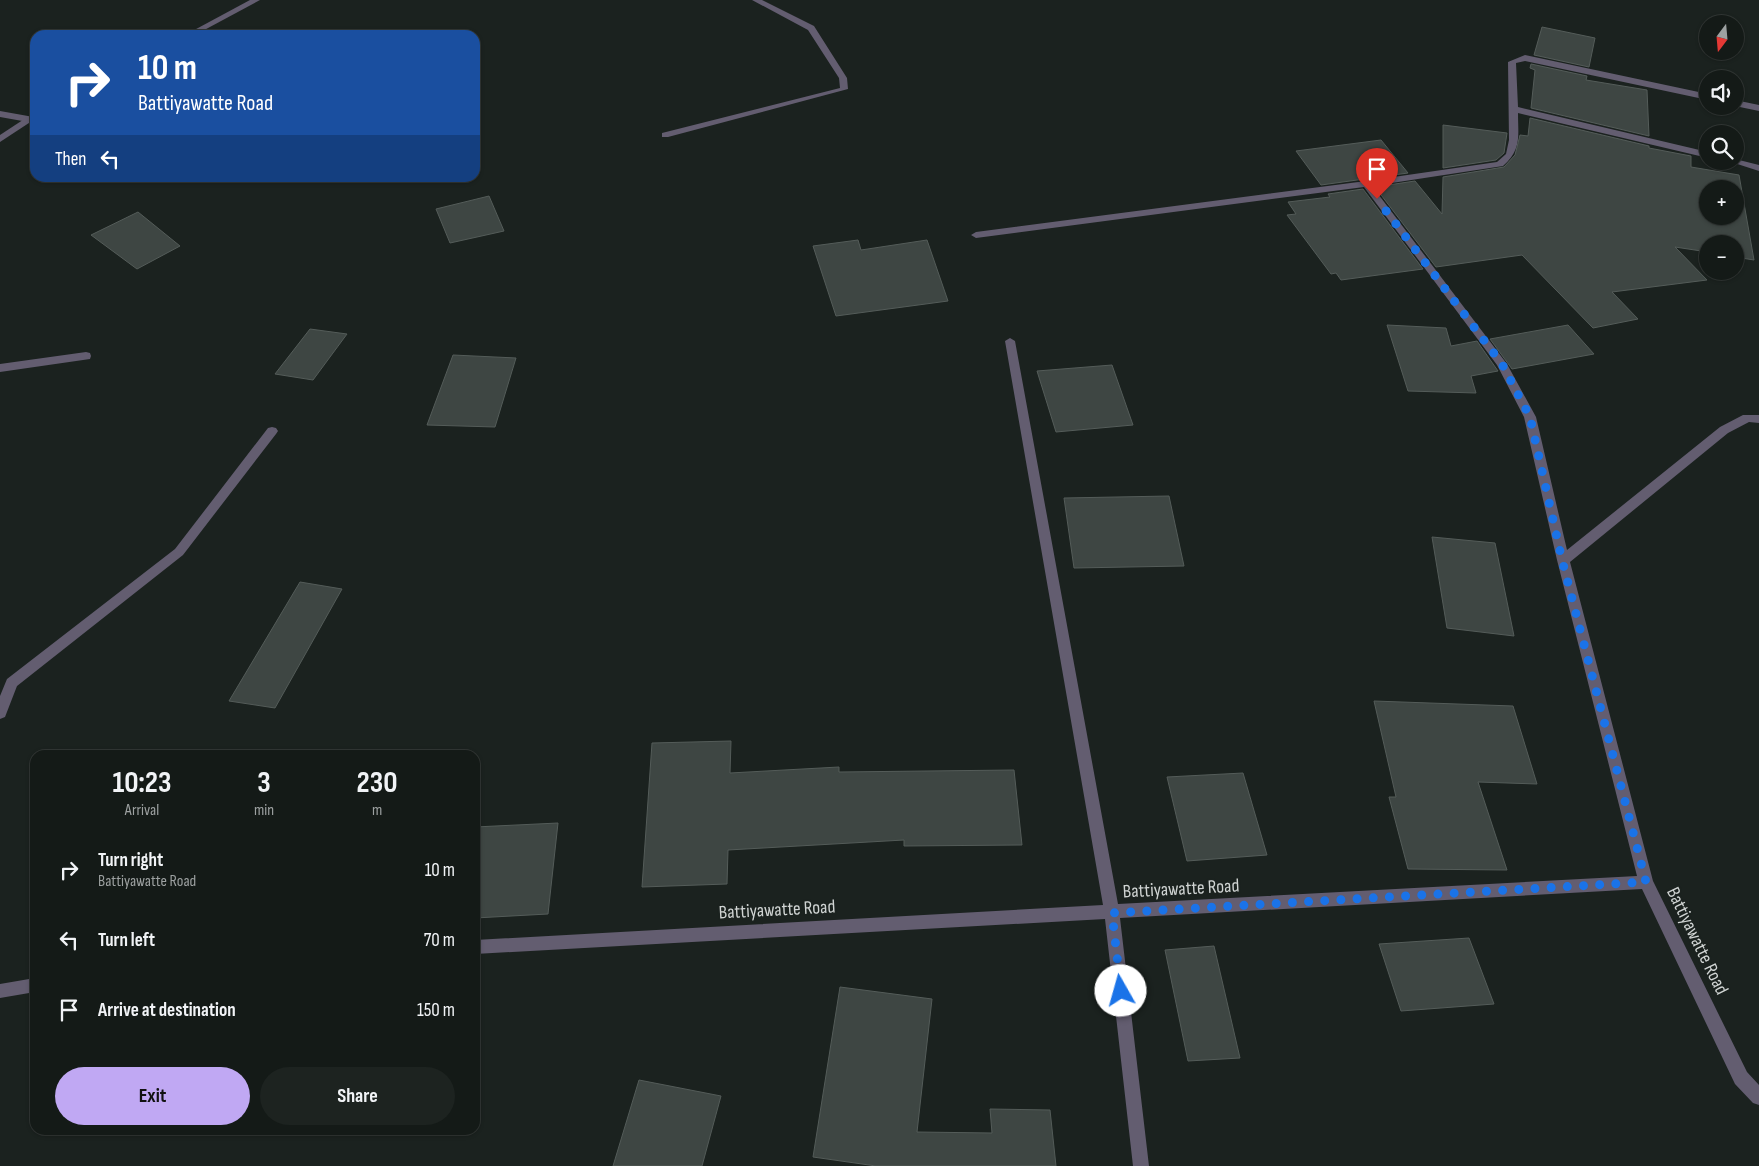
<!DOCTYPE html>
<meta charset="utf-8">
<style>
:root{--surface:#141a17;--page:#1d2320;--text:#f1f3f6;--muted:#9da1a1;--line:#333836;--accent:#c0a8f3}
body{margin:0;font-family:"Sofia Sans Condensed",sans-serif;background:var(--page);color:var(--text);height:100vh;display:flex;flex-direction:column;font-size:19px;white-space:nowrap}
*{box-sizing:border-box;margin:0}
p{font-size:16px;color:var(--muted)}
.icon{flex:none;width:28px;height:28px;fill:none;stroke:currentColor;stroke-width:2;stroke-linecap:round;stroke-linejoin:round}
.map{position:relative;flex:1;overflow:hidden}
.side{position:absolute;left:30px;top:750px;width:450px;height:385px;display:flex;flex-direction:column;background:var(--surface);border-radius:15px;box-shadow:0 1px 4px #0004,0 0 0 1px var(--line)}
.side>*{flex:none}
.guide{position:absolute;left:30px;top:30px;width:450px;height:152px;border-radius:15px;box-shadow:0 1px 4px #0004,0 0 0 1px var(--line);background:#1a4fa0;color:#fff;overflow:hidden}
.needle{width:32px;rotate:196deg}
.fabs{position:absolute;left:1699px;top:15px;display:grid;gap:10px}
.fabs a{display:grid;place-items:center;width:45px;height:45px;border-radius:50%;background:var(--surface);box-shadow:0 1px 4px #0004,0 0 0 1px var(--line);font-size:25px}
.pin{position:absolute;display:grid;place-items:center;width:42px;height:42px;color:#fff;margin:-51px -21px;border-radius:50% 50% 50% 0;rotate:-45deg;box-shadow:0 0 5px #0007}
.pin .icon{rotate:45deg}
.me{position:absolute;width:55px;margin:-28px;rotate:353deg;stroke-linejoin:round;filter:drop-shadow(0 0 4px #0008)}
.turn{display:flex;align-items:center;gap:18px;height:105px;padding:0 25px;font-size:22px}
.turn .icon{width:65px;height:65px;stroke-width:2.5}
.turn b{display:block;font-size:35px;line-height:42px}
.then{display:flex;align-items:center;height:48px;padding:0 25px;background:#0003;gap:10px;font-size:19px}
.eta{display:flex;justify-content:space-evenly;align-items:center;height:85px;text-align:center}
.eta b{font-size:30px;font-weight:700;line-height:35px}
.button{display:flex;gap:10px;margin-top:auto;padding:10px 25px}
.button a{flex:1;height:58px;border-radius:30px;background:var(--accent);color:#111;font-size:20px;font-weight:700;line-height:58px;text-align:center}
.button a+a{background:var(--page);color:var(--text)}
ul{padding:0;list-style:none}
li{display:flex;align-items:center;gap:15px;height:70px;padding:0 25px}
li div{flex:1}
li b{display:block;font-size:19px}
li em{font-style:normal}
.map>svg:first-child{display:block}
</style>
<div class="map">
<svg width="1759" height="1166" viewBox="0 0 1759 1166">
<rect width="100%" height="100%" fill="#1b221f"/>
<g fill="#3e4643" stroke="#545c59" fill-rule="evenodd">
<path d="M 1542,27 L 1595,38 L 1589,67 L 1534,55 Z"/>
<path d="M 1531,64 L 1587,76 L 1586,80 L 1647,90 L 1649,136 L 1531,108 L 1535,70 L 1530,68 Z"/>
<path d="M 1530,118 L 1649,146 L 1649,148 L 1691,156 L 1691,167 L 1739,175 L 1754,260 L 1735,257 L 1735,244 L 1708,244 L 1708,252 L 1675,247 L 1707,280 L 1612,292 L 1638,319 L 1593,328 L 1522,255 L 1436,267 L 1375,187 L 1415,181 L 1442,214 L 1443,177 L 1504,167 L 1515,155 L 1520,135 L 1528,136 ZM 1708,189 L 1735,189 L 1735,216 L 1708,216 Z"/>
<path d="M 1443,125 L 1507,133 L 1504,153 L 1496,160 L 1443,168 Z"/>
<path d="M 1381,140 L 1408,173 L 1321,185 L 1296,151 Z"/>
<path d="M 1363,189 L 1423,269 L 1341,280 L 1336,273 L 1331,274 L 1287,215 L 1296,214 L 1288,202 L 1330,197 L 1328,194 Z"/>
<path d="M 489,196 L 504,231 L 450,243 L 436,209 Z"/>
<path d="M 138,212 L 180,246 L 137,269 L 91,235 Z"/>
<path d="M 858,240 L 861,250 L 927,240 L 948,301 L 836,316 L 813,246 Z"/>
<path d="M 1387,325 L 1446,328 L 1451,346 L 1477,341 L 1498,371 L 1471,376 L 1476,393 L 1408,391 Z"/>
<path d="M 1568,325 L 1594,354 L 1512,369 L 1490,339 Z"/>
<path d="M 310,329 L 347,334 L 313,380 L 275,374 Z"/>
<path d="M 453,355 L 516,358 L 495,427 L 427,425 Z"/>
<path d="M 1112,365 L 1133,425 L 1056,432 L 1037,371 Z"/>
<path d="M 1169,496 L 1184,566 L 1074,568 L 1064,498 Z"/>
<path d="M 1432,537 L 1495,543 L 1514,636 L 1447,628 Z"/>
<path d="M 300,582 L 342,589 L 275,708 L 229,701 Z"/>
<path d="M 1374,701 L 1513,706 L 1537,784 L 1478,782 L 1507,870 L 1408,869 L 1389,797 L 1396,797 Z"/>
<path d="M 731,741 L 730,773 L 839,767 L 839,772 L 1014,770 L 1022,845 L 904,846 L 904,840 L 728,850 L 727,884 L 642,887 L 652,743 Z"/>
<path d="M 1243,773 L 1267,855 L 1187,861 L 1167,777 Z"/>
<path d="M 558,823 L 548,914 L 475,918 L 475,827 Z"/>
<path d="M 1469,938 L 1494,1004 L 1401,1011 L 1379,944 Z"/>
<path d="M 1214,946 L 1240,1058 L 1188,1061 L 1165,950 Z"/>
<path d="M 840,987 L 932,999 L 917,1132 L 992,1133 L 990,1109 L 1050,1110 L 1056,1166 L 876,1166 L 813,1157 Z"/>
<path d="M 639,1080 L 721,1096 L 702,1166 L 613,1166 Z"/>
</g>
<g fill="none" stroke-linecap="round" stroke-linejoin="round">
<path fill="#635d70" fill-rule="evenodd" d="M 86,352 L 90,353 L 91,356 L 90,359 L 0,372 L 0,364 Z"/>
<g fill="#635d70" fill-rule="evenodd">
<path d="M 752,0 L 762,0 L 814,26 L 847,78 L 848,89 L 668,137 L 662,137 L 662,133 L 840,88 L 839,78 L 808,30 Z"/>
<path d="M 1525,55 L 1708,94 L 1708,100 L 1525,61 L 1516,63 L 1518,107 L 1708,152 L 1708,158 L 1518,113 C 1518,136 1522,149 1503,166 L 1372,186 L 1507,364 L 1536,417 L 1567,550 L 1720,427 L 1743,415 L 1759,415 L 1759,423 L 1749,422 L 1728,433 L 1570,562 L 1653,881 L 1747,1072 L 1759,1085 L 1759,1105 L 1753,1103 L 1735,1084 L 1642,889 L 1120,918 L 1149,1166 L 1133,1166 L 1105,919 L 475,954 L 475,940 L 1103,905 L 1005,341 L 1010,338 L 1015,341 L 1118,904 L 1637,876 L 1557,560 L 1524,417 L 1497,365 L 1364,187 L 976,238 L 971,235 L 976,232 L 1366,181 L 1497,162 L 1506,154 L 1509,140 L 1508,62 Z"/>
<path d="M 1735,100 L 1759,105 L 1759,111 L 1735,106 Z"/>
<path d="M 0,111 L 28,116 L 32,119 L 28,122 L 0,117 Z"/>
<path d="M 1735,159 L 1759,165 L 1759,171 L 1728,161 L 1735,161 Z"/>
<path d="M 272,427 L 276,428 L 278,431 L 276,434 L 183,555 L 17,686 L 5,717 L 0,719 L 0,696 L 7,679 L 175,549 L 268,428 Z"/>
<path d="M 35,978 L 35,992 L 0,998 L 0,984 Z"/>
</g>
<g fill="#635d70" fill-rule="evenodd">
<path d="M 250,0 L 260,0 L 195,35 L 185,35 Z"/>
<path d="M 35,112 L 35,119 L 0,142 L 0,135 Z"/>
</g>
</g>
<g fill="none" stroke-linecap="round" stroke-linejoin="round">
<path stroke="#1a73e8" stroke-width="9" stroke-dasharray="0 16.2" d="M 1121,991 L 1112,913 L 1646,882 L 1562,560 L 1530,417 L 1502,364 L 1377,199"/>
</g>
<g text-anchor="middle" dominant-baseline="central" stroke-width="4" stroke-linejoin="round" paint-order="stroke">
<g font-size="19" fill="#d0d4d3" stroke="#1b221f">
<text transform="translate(1181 889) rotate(-3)">Battiyawatte Road</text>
<text transform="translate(777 910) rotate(-3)">Battiyawatte Road</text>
<text transform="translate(1697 941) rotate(64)">Battiyawatte Road</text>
</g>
</g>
</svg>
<div class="fabs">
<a><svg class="needle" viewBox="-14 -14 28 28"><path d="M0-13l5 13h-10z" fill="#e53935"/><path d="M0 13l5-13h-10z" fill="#9da1a1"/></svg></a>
<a><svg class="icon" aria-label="sound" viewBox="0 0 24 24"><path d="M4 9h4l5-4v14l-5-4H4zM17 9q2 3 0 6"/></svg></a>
<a><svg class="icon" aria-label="search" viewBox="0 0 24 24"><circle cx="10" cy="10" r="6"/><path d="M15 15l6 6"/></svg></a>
<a>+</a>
<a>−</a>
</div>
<div class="pin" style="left:1377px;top:199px;background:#d93025"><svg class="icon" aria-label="arrive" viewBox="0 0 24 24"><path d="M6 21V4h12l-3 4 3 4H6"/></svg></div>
<svg class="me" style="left:1121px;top:991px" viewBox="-20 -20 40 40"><circle r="19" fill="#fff"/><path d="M0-13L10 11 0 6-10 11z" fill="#1a73e8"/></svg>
<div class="guide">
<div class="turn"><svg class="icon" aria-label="right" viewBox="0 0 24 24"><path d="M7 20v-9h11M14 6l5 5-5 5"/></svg><div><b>10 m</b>Battiyawatte Road</div></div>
<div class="then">Then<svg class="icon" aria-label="left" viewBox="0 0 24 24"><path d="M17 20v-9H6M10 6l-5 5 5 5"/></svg></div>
</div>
<section class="side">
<div class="eta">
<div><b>10:23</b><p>Arrival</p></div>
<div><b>3</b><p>min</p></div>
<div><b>230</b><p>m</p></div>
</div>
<ul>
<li><svg class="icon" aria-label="right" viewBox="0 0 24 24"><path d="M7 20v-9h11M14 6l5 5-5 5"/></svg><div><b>Turn right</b><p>Battiyawatte Road</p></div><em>10 m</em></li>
<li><svg class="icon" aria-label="left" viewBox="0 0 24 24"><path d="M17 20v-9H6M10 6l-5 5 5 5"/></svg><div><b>Turn left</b></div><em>70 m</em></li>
<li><svg class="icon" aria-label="arrive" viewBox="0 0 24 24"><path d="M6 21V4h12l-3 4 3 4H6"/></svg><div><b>Arrive at destination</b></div><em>150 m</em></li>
</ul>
<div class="button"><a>Exit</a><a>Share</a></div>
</section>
</div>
